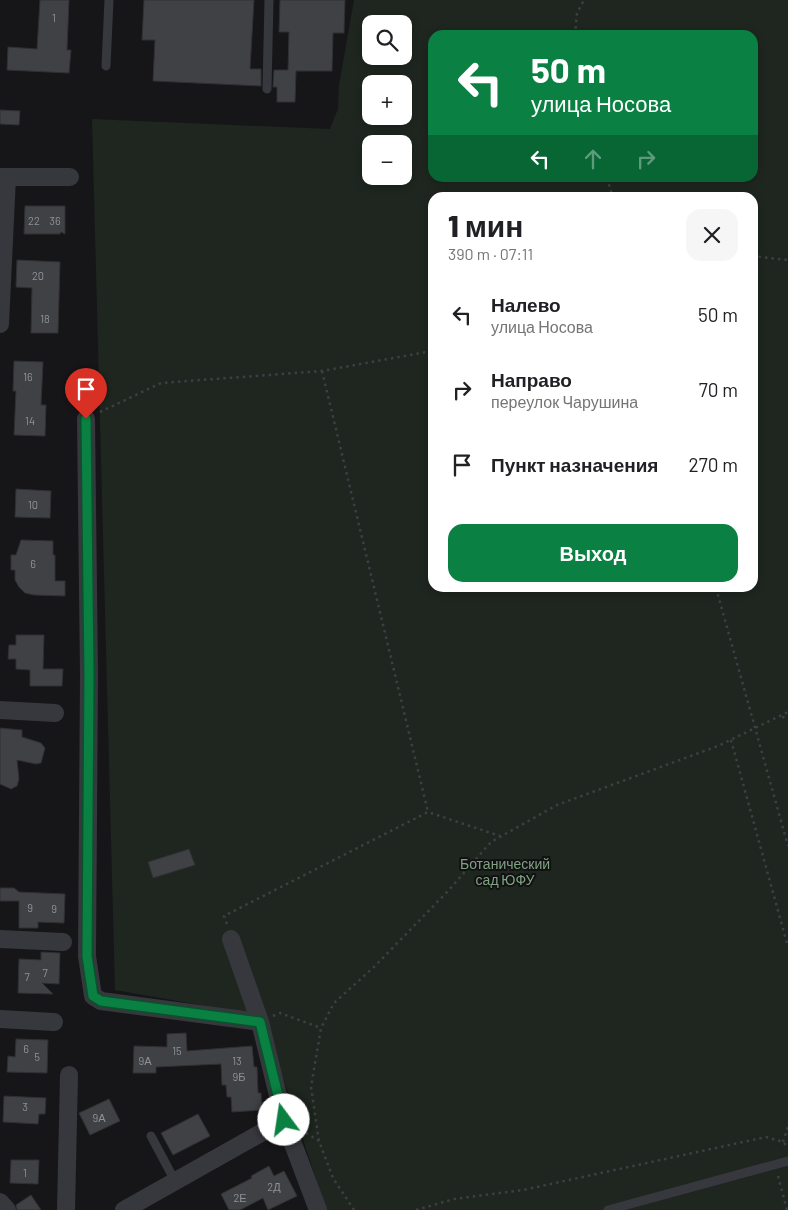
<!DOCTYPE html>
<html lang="ru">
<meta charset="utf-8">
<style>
:root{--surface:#fff;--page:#f6f6f6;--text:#202124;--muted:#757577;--accent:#0b8043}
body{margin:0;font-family:Barlow,sans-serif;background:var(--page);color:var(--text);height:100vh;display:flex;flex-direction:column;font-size:19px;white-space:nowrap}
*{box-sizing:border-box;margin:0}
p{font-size:16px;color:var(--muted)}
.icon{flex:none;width:28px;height:28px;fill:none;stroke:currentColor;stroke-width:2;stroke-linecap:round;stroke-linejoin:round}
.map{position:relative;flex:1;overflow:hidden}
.panel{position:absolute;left:428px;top:192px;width:330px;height:400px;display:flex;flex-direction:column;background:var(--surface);border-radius:15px;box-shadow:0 2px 8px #0003}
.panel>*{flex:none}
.top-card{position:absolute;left:428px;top:30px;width:330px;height:152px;border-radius:15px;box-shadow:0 2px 8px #0003;background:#0b8043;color:#fff;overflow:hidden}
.controls{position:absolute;left:362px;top:15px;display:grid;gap:10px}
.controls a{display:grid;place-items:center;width:50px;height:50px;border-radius:10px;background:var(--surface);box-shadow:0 2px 8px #0003;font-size:25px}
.pin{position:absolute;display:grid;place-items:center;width:42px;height:42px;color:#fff;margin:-51px -21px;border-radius:50% 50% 50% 0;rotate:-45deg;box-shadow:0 0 5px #0007}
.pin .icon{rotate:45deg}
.me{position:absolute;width:55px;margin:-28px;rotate:346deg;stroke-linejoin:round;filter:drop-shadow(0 0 4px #0008)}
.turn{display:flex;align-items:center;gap:18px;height:105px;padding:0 20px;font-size:22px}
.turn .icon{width:65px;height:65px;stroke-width:2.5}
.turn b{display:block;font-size:35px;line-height:42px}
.lanes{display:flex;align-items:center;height:48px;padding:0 20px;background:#0003;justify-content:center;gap:25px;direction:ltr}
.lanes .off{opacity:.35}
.round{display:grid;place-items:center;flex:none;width:52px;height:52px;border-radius:15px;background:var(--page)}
.head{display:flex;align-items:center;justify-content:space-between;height:85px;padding:0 20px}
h1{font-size:30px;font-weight:800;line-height:38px}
.primary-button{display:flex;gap:10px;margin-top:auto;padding:10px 20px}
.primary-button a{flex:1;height:58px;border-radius:15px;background:var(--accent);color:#fff;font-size:20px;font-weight:800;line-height:58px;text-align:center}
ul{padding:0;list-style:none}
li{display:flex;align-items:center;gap:15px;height:75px;padding:0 20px}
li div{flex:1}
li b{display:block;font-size:19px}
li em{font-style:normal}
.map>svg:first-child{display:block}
</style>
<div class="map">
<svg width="788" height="1210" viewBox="0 0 788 1210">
<rect width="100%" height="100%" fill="#161618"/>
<path fill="#1e261f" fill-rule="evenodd" d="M 354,0 L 788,0 L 788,1210 L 326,1210 L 265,1023 L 251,1014 L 115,990 L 92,119 L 330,129 L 338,109 L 339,85 ZM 371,24 L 404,24 L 404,56 L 371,56 ZM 432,35 L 752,35 L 752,178 L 432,178 ZM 371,84 L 404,84 L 404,116 L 371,116 ZM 371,144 L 404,144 L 404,176 L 371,176 ZM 432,198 L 752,198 L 752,588 L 432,588 Z"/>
<g fill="#404145" stroke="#303034">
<path d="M 40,0 L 69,0 L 67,50 L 71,50 L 69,73 L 7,70 L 8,47 L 37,49 Z"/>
<path d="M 144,0 L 254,0 L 250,69 L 261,69 L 261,86 L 153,81 L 155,40 L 142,40 Z"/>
<path d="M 280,0 L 345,0 L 344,33 L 333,33 L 332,71 L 296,71 L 295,102 L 277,102 L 277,87 L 273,87 L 274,70 L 288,70 L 289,32 L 279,32 Z"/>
<path d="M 0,110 L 20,111 L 19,125 L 0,124 Z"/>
<path d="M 25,206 L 65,206 L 65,234 L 61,232 L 60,234 L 24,234 Z"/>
<path d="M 17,260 L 60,262 L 58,333 L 31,333 L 32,288 L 16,287 Z"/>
<path d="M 14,361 L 43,362 L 41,405 L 46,405 L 45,436 L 14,435 L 16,391 L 13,391 Z"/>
<path d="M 16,489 L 51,491 L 50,518 L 15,517 Z"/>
<path d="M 21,540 L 53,541 L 53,555 L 55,555 L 55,581 L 65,581 L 65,596 L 34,595 L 25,593 L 19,587 L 15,580 L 15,570 L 11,570 L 11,555 L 16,555 Z"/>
<path d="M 16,635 L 44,635 L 43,669 L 63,669 L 62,686 L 30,686 L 30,670 L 16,669 L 16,659 L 8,659 L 9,645 L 16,645 Z"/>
<path d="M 0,728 L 22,730 L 22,737 L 41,743 L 45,748 L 41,763 L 36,764 L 17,760 L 19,779 L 17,786 L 11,789 L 0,784 Z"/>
<path d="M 189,849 L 195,865 L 153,878 L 148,862 Z"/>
<path d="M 0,888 L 14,888 L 19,892 L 65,894 L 64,923 L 38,922 L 38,928 L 19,928 L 19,901 L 0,901 Z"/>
<path d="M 41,952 L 60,953 L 59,984 L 42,983 L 53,994 L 18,993 L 19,959 L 41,960 Z"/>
<path d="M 186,1033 L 187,1051 L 252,1046 L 254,1067 L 257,1067 L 258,1093 L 261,1093 L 262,1110 L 232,1112 L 231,1097 L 227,1097 L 226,1085 L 222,1085 L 221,1064 L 156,1067 L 156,1073 L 133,1073 L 134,1046 L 167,1047 L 167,1034 Z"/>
<path d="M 16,1039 L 48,1040 L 47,1073 L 7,1072 L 8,1056 L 15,1057 Z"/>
<path d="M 4,1096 L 46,1098 L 45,1114 L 39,1114 L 38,1124 L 3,1122 Z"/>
<path d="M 109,1099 L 120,1121 L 90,1135 L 79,1113 Z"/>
<path d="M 198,1114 L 210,1136 L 173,1155 L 161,1133 Z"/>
<path d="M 11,1160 L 39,1160 L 38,1184 L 10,1183 Z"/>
<path d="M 269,1166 L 274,1176 L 284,1171 L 297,1196 L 268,1210 L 263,1198 L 240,1210 L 229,1210 L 221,1194 L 252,1178 L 251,1176 Z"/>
<path d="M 31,1195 L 41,1210 L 17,1210 L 16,1205 Z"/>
</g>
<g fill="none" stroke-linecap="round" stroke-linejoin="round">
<g stroke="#3d3f44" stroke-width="2.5" stroke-dasharray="2.5 4" stroke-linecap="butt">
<path d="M 575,35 L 577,13 L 584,0"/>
<path d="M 607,178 L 613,198"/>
<path d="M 752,256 L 788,260"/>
<path d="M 322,371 L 428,812"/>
<path d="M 100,412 L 161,383 L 322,371 L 432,351"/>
<path d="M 716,588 L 788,846"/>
<path d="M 782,717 L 788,718"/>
<path d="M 731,740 L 788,947"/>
<path d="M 227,924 L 224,916 L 428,812 L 500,836"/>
<path d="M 273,1016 L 280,1013 L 321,1028"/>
<path d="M 306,1133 L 319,1141"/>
<path d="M 783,1142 L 788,1127"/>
<path d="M 778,1176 L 787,1210"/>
<path d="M 354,1210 L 333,1178 L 319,1141 L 311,1087 L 321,1028 L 334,1003 L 374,967 L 448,891 L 491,842 L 557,805 L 718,746 L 788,712"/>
<path d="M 416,1210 L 454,1199 L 523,1190 L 766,1137 L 783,1142 L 788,1147"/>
</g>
<g stroke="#37383d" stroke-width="9">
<path d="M 106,66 L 109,0"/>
<path d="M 267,89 L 269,0"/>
<path d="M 151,1136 L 175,1181"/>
<path d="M 608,1210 L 788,1161"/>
</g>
<g stroke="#37383d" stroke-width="18">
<path d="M 0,177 L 70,177"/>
<path d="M 0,324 L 7,177"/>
<path d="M 86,419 L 89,675 L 87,956 L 93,996 L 101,1001 L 260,1022"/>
<path d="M 0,710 L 55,713"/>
<path d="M 0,939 L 63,942"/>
<path d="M 231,939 L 260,1022 L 284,1120 L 318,1210"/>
<path d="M 0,1019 L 54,1022"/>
<path d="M 0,1202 L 7,1210"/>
<path d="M 66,1210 L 69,1075"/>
<path d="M 124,1210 L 284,1120"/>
</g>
</g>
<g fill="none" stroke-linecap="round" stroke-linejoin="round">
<g stroke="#07532c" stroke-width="12">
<path id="route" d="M 86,419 L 89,675 L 87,956 L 93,996 L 101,1001 L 260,1022 L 284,1120"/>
</g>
<use href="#route" stroke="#0b8043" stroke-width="9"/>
</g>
<g text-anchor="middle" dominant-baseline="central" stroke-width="4" stroke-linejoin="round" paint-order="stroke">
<g font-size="11" fill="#8e929b">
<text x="54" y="17">1</text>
<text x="34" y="220">22</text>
<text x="55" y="220">36</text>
<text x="38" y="275">20</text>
<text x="45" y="318">18</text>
<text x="28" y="376">16</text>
<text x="30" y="420">14</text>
<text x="33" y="504">10</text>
<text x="33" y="563">6</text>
<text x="30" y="907">9</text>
<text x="54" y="908">9</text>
<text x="45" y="972">7</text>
<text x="27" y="976">7</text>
<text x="26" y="1048">6</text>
<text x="177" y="1050">15</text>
<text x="37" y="1056">5</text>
<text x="145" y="1060">9А</text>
<text x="237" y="1060">13</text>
<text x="239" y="1076">9Б</text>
<text x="25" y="1106">3</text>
<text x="99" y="1117">9А</text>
<text x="25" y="1172">1</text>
<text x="274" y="1186">2Д</text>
<text x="240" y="1197">2Е</text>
</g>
<g font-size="14" fill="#7fa381" stroke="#111113">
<text x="505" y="863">Ботанический<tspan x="505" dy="16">сад ЮФУ</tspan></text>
</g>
</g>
</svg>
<div class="controls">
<a><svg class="icon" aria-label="search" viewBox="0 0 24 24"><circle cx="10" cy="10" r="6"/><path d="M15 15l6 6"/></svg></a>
<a>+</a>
<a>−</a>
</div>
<div class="pin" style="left:86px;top:419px;background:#d93025"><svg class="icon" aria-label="arrive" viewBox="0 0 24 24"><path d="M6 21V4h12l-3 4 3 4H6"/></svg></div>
<svg class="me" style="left:284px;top:1120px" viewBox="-20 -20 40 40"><circle r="19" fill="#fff"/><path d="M0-13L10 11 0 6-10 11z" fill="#0b8043"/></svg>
<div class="top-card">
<div class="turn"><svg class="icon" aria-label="left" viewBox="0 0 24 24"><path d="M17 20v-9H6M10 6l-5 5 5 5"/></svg><div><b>50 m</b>улица Носова</div></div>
<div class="lanes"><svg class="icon" aria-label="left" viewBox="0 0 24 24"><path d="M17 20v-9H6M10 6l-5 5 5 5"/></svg><svg class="icon off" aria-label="ahead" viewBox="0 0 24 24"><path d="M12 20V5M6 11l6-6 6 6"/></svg><svg class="icon off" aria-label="right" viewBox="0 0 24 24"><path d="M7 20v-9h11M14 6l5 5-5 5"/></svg></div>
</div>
<section class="panel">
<div class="head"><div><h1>1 мин</h1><p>390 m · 07:11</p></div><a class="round"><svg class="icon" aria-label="close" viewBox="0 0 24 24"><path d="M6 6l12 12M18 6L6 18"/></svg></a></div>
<ul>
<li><svg class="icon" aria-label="left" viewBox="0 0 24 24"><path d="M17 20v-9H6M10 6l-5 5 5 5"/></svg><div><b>Налево</b><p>улица Носова</p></div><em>50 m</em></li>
<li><svg class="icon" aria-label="right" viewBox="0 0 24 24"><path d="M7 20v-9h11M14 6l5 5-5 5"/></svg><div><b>Направо</b><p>переулок Чарушина</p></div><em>70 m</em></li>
<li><svg class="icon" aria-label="arrive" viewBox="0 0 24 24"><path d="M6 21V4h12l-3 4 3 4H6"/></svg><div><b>Пункт назначения</b></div><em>270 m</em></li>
</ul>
<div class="primary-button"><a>Выход</a></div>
</section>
</div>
